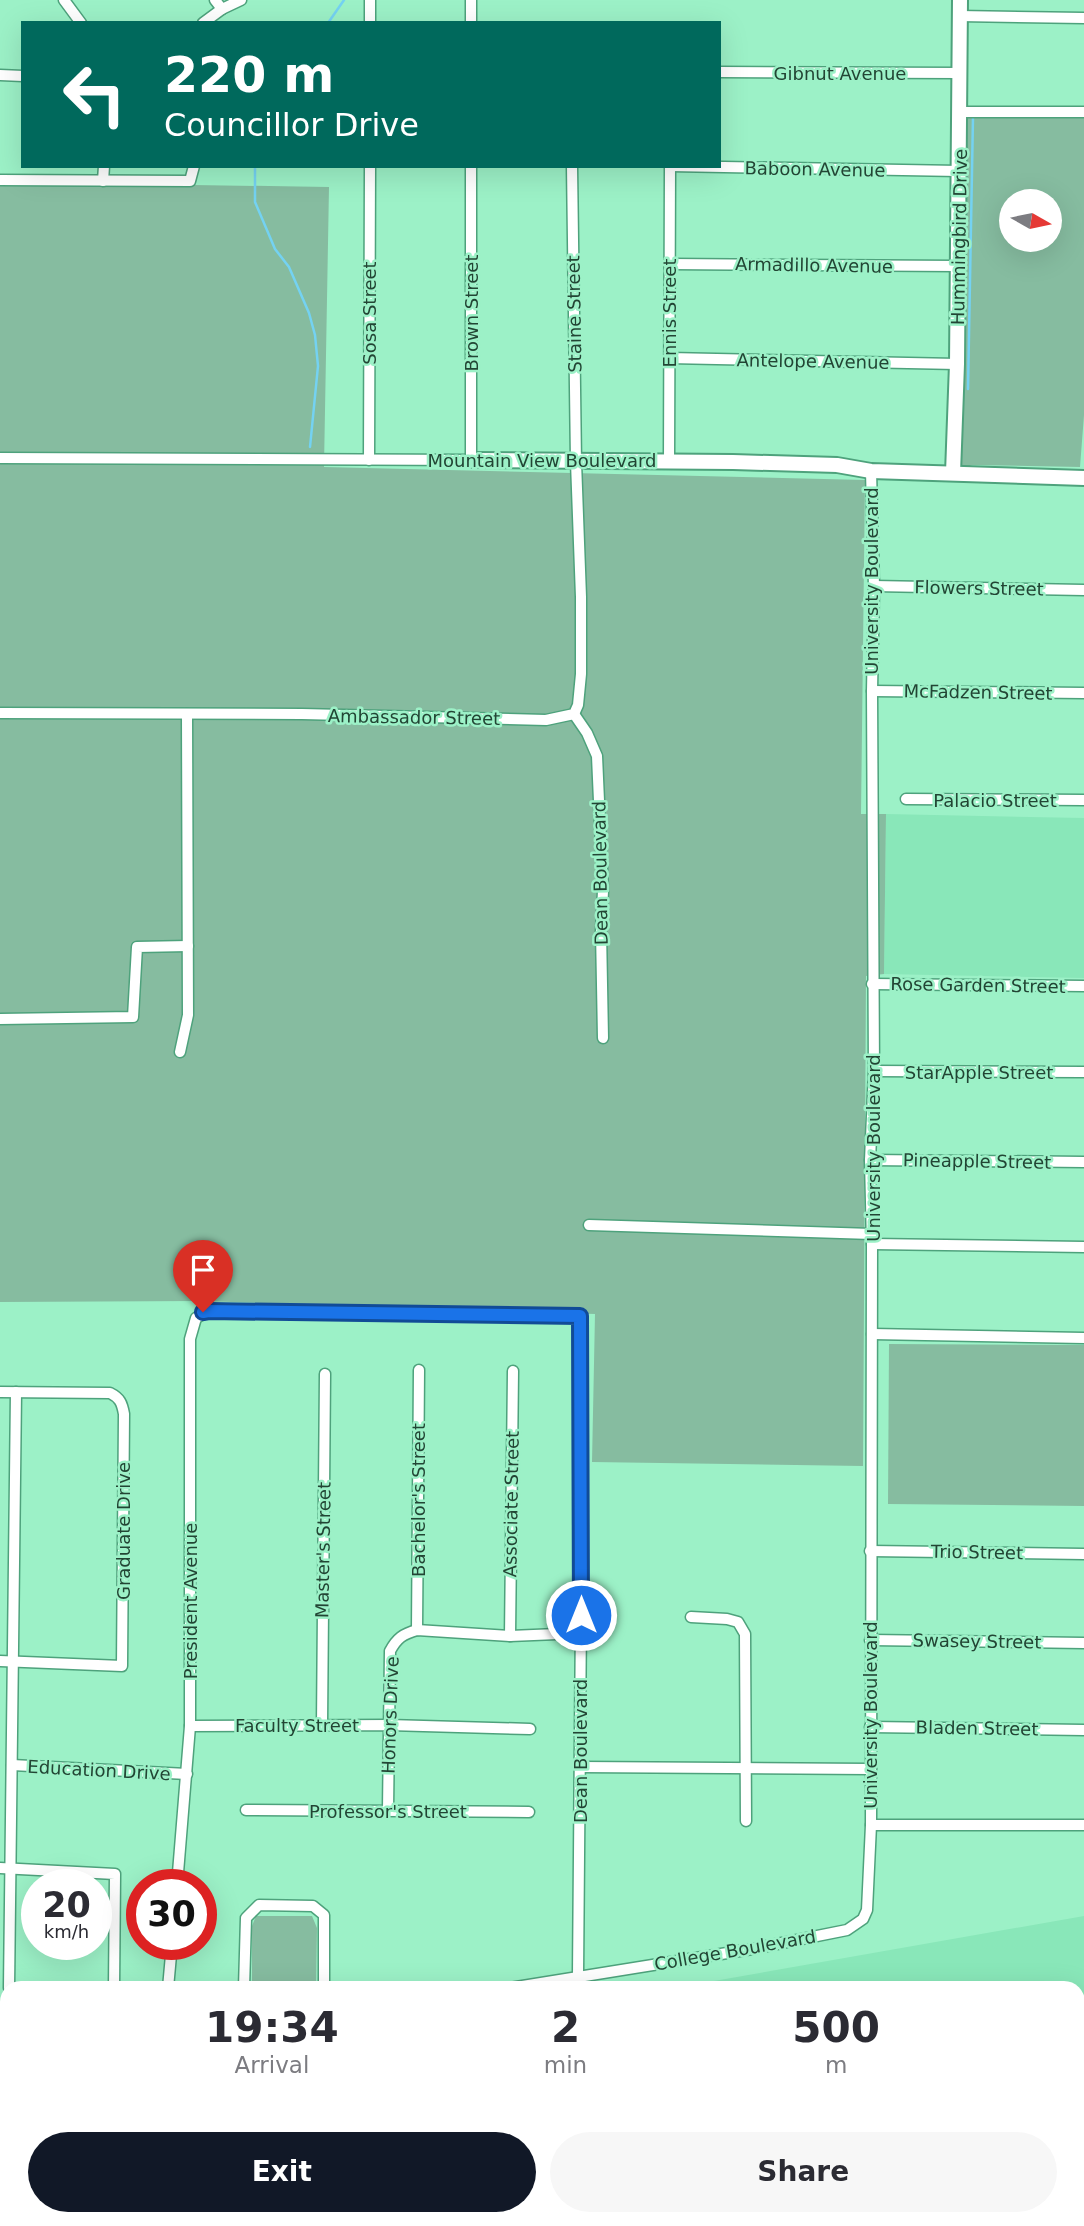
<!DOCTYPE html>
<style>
:root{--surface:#fff;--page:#f7f7f7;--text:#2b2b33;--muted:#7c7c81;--accent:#111827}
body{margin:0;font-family:"DejaVu Sans",sans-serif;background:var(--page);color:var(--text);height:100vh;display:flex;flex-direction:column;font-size:26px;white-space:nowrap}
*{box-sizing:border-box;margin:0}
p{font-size:23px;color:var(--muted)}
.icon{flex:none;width:38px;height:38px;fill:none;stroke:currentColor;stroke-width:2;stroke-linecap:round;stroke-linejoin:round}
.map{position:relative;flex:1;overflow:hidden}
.side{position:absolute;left:0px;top:1981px;width:1085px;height:245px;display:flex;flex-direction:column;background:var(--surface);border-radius:21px 21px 0 0;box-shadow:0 7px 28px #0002}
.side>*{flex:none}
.banner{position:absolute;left:21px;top:21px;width:700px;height:147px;border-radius:0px;box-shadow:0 7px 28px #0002;background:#00695c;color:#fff;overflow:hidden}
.needle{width:46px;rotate:99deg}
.fabs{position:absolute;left:999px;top:189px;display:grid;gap:14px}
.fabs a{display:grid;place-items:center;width:63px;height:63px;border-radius:50%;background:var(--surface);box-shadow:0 7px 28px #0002;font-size:35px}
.speed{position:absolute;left:21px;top:1869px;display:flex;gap:14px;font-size:35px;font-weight:700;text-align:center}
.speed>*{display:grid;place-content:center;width:91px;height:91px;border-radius:50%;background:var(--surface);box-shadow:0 7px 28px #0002;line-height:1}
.speed small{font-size:18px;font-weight:400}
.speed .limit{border:10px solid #d22;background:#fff;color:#111}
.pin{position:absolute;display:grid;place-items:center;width:60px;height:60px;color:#fff;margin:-72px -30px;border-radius:50% 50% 50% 0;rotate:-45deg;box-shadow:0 0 7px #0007}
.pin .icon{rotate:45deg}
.me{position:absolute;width:77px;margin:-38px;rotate:0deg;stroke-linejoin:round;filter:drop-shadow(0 0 5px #0008)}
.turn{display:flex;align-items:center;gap:24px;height:147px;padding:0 28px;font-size:32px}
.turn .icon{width:91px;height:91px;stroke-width:2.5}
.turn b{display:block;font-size:49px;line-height:60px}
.eta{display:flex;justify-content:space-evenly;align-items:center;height:119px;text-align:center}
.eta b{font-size:42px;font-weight:800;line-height:49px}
.primary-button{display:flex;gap:14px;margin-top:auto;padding:14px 28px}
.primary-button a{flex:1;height:80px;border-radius:42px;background:var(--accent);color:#fff;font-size:28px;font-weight:800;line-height:80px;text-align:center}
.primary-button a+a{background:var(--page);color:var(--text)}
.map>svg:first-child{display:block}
</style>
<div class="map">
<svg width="1084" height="2226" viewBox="0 0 1084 2226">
<rect width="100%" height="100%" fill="#9cf1c7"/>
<g fill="#89e7b9">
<path d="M 886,814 L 1084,818 L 1084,978 L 884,974 Z"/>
<path d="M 1084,1916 L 1084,2226 L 664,2226 L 665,2219 L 1078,2219 L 1078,1988 L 696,1988 L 697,1984 Z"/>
</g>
<g fill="#86bca0" fill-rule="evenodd">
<path d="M 960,112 L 1084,112 L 1084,415 L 1080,467 L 972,465 L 953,473 ZM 1012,201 L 1050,201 L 1050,240 L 1012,240 Z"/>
<path d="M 0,182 L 329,187 L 324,467 L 865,480 L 861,814 L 886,814 L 884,974 L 866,976 L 863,1466 L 592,1462 L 595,1314 L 199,1301 L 0,1302 Z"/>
<path d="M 889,1344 L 1084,1345 L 1084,1506 L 888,1504 Z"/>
<path d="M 256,1916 L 312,1916 L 317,1928 L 316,1988 L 252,1988 L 252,1926 Z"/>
<path d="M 196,2219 L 665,2219 L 664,2226 L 196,2226 Z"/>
</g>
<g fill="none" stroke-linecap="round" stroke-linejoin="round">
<g stroke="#74d2f2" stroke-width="2.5">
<path d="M 328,23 L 344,0"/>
<path d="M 255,166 L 255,202 L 275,249 L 289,267 L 309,313 L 315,335 L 318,366 L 310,447"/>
<path d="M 968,389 L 973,117"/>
</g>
<g stroke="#4ea27c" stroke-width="13">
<g id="street">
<path d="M 64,0 L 81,23"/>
<path d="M 215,0 L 222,9"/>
<path d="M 370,0 L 370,23"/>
<path d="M 471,0 L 471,23"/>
<path d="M 959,16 L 1084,18"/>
<path d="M 203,23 L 222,9 L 241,0"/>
<path d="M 719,72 L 960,73"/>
<path d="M 0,75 L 23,76"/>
<path d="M 960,112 L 1084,112"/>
<path d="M 670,166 L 959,171"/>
<path d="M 0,180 L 190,181 L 194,166"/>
<path d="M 103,181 L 104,166"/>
<path d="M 670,264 L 958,266"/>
<path d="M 669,358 L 957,364"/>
<path d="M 0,458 L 471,460 L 471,166"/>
<path d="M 369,460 L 370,166"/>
<path d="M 669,461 L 670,166"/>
<path d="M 874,586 L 1084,590"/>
<path d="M 872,691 L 1084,693"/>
<path d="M 0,713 L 302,714 L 546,720 L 574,714 L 578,705 L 581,674 L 581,597 L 576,462 L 572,166"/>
<path d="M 574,714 L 587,733 L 597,756 L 603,891 L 601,931 L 603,1038"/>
<path d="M 906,799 L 1084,800"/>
<path d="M 872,984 L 1084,986"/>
<path d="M 0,1019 L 133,1017 L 137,947 L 188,946"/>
<path d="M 180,1052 L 188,1015 L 187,714"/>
<path d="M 874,1071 L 1084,1072"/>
<path d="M 870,1160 L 1084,1162"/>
<path d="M 589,1225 L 872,1234"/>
<path d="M 872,1244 L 1084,1247"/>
<path d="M 872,1334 L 1084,1338"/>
<path d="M 0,1392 L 110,1393 C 120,1398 122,1403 124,1414 L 122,1666 L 0,1661"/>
<path d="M 870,1551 L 1084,1554"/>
<path d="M 691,1617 L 727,1619 L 738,1622 L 745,1634 L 746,1821"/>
<path d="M 417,1630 L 419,1370"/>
<path d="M 510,1636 L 513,1371"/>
<path d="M 870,1640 L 1084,1643"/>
<path d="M 322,1725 L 325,1374"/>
<path d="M 190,1726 L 389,1725 L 530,1729"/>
<path d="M 870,1727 L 1084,1730"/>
<path d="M 12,1765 L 187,1774"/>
<path d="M 580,1767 L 870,1769"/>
<path d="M 246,1810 L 529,1812"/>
<path d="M 388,1810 L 390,1651 C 397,1638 403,1634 417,1630 L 510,1636 L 581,1633"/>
<path d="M 871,1825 L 1084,1825"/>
<path d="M 0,1868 L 115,1874 L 114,1988"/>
<path d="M 177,1885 L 190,1726 L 190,1339 L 196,1318 L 209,1311 L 580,1316 L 581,1615 L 578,1976"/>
<path d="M 9,1988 L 16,1392"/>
<path d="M 168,1988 L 172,1944"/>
<path d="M 244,1988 L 246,1918 L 259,1905 L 313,1906 L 324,1915 L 324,1988"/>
<path d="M 510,1988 L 752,1949 L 847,1930 L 863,1919 L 867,1910 L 871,1825 L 872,1244 L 870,1160 L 874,1071 L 872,691 L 874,586 L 871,471"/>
<path d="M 6,2177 L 7,2112"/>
</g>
</g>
<g stroke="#4ea27c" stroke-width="18">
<g id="secondary">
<path d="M 471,460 L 733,462 L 837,465 L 871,471 L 1084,478"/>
<path d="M 953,473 L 957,364 L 960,0"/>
</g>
</g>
<use href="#street" stroke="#fff" stroke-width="10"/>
<use href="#secondary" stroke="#fff" stroke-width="14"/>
</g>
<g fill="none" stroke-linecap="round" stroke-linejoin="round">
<g stroke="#114b97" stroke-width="18">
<path id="route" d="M 203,1312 L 209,1311 L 580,1316 L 581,1615"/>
</g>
<use href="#route" stroke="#1a73e8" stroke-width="12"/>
</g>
<g text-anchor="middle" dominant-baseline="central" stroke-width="5" stroke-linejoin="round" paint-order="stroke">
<g font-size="18" fill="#224534" stroke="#9cf1c7">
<text x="840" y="73">Gibnut Avenue</text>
<text transform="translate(815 169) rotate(1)">Baboon Avenue</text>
<text transform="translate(959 237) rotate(-89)">Hummingbird Drive</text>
<text transform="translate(814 265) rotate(1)">Armadillo Avenue</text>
<text transform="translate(369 313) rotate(-90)">Sosa Street</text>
<text transform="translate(471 313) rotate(-90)">Brown Street</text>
<text transform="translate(669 313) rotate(-90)">Ennis Street</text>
<text transform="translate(574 314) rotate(-91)">Staine Street</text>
<text transform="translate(813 361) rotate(1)">Antelope Avenue</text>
<text x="542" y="460">Mountain View Boulevard</text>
<text transform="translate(871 581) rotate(-90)">University Boulevard</text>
<text transform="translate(979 588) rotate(1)">Flowers Street</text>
<text transform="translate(978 692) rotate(1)">McFadzen Street</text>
<text transform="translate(414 717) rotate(1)">Ambassador Street</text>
<text x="995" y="800">Palacio Street</text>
<text transform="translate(600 873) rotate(-91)">Dean Boulevard</text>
<text transform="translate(978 985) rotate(1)">Rose Garden Street</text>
<text x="979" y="1072">StarApple Street</text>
<text transform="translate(873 1148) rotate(-90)">University Boulevard</text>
<text transform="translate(977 1161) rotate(1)">Pineapple Street</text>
<text transform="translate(418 1500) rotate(-90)">Bachelor's Street</text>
<text transform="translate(511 1504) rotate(-89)">Associate Street</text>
<text transform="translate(123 1531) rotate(-90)">Graduate Drive</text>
<text transform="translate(323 1550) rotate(-89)">Master's Street</text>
<text transform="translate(977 1552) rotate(1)">Trio Street</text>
<text transform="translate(190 1601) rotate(-90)">President Avenue</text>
<text transform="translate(977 1641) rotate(1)">Swasey Street</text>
<text transform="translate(390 1715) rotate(-88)">Honors Drive</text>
<text transform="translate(870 1715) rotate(-90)">University Boulevard</text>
<text x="297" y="1725">Faculty Street</text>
<text transform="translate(977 1728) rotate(1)">Bladen Street</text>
<text transform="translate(580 1751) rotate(-90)">Dean Boulevard</text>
<text transform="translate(99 1770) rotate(3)">Education Drive</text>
<text x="388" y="1811">Professor's Street</text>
<text transform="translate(735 1950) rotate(-10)">College Boulevard</text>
</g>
</g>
</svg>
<div class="fabs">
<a><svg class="needle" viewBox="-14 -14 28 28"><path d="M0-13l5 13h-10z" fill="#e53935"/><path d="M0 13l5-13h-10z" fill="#7c7c81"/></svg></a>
</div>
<div class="speed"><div>20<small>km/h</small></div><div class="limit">30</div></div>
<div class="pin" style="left:203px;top:1312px;background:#d93025"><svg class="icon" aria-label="arrive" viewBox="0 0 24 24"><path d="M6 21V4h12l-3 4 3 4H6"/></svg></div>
<svg class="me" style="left:581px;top:1615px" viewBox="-20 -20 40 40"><circle r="17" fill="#1a73e8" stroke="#fff" stroke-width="3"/><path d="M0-11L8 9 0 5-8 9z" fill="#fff"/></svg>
<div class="banner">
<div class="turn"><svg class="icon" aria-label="left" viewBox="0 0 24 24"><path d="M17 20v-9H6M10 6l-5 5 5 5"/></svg><div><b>220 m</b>Councillor Drive</div></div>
</div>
<section class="side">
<div class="eta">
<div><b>19:34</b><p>Arrival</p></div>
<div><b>2</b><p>min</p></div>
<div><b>500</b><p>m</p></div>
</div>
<div class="primary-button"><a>Exit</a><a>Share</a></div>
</section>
</div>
